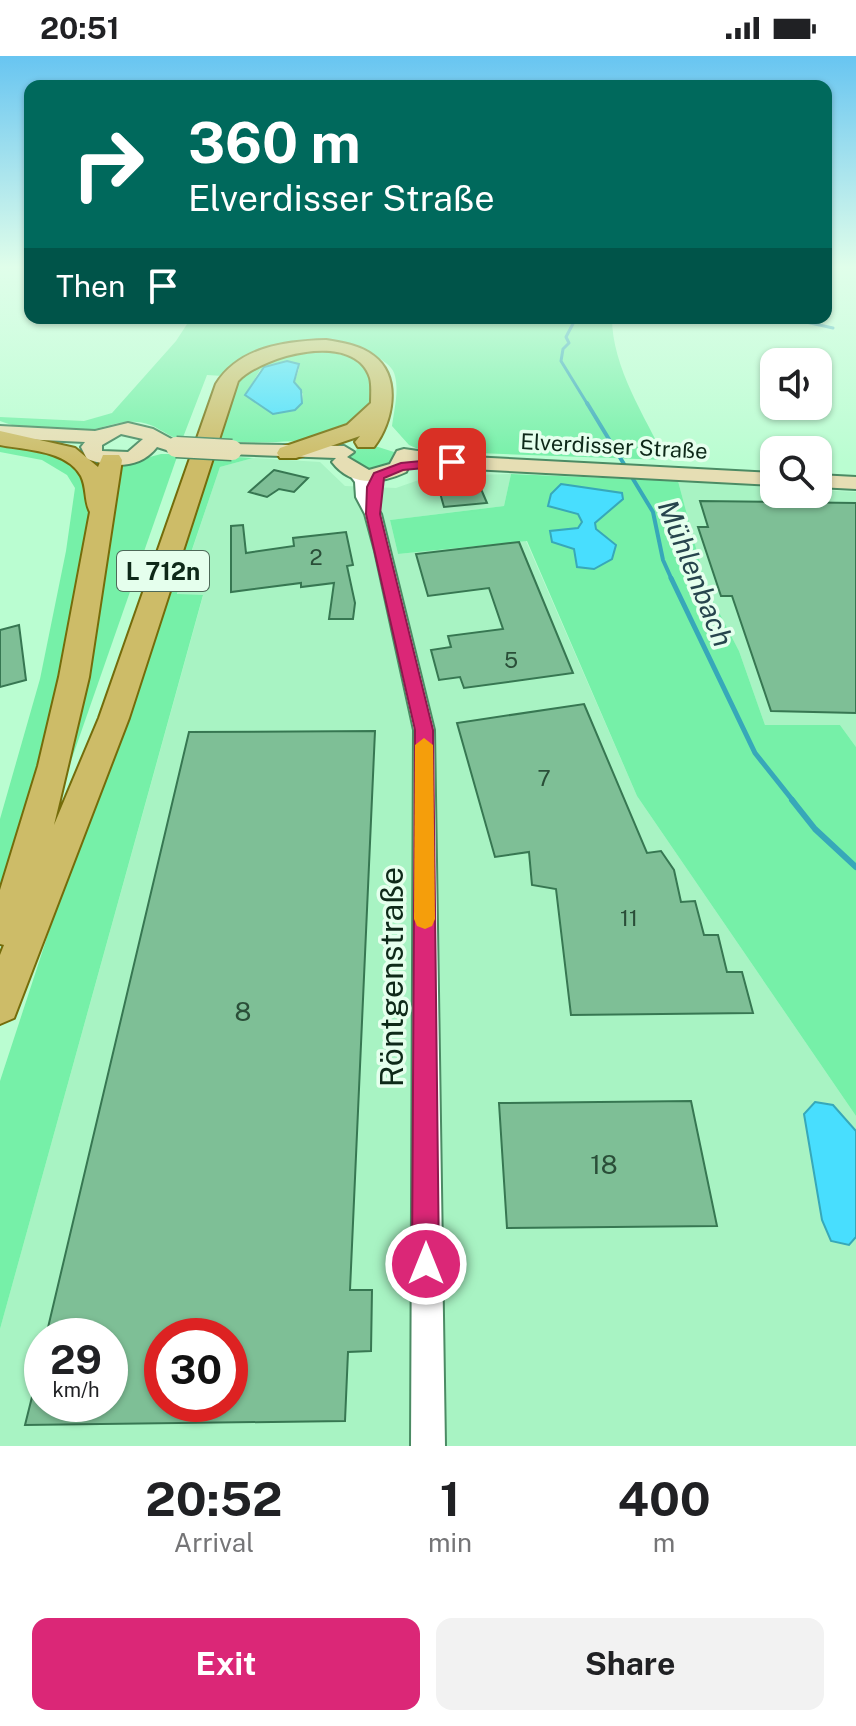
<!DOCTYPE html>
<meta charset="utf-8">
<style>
:root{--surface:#fff;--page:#f2f2f2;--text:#202124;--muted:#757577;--accent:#db2777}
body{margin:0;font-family:"Public Sans",sans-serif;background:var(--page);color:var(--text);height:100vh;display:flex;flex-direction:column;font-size:30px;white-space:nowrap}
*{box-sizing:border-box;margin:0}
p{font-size:26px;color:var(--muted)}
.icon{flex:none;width:44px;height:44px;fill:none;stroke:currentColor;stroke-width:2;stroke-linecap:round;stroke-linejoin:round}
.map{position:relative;height:1390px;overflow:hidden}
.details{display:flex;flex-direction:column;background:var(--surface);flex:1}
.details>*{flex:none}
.guide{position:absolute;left:24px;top:24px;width:808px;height:244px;border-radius:16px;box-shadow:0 2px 6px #0004;background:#00695c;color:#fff;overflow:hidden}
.fabs{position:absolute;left:760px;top:292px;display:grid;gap:16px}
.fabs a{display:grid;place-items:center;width:72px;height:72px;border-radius:16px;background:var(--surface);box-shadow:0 2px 6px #0004;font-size:40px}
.speed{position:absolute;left:24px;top:1262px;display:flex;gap:16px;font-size:40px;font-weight:700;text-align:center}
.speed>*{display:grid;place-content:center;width:104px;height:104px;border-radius:50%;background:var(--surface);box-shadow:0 2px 6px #0004;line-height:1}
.speed small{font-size:20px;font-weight:400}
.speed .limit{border:12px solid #d22;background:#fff;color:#111}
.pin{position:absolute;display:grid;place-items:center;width:68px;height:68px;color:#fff;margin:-34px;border-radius:16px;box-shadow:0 4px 12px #0006}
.me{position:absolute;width:88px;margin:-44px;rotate:0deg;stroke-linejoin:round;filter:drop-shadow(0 0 6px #0008)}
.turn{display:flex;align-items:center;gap:28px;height:168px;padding:0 32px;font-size:36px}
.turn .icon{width:104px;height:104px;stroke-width:2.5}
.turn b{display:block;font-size:56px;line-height:68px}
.then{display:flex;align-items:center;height:76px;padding:0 32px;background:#0003;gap:16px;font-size:30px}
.eta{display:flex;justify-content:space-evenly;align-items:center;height:136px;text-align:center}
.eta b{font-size:48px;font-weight:700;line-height:56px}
.cta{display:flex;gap:16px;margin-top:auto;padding:16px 32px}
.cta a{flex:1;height:92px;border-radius:16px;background:var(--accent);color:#fff;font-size:32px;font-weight:700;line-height:92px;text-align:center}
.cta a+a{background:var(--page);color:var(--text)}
.status{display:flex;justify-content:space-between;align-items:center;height:56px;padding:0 40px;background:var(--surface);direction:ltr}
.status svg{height:22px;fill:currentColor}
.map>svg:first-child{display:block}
</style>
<div class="status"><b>20:51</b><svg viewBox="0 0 49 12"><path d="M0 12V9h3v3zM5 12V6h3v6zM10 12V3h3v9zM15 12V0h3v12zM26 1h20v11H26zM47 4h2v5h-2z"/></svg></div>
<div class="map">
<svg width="856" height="1390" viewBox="0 0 856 1390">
<rect width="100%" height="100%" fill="#bafdd1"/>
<g fill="#a8f3c3" fill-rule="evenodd">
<path d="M 253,402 L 320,406 L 345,430 L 396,432 L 430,420 L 511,418 L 504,450 L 390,464 L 398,498 L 526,485 L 637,740 L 856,1060 L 856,1390 L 0,1390 L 0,1273 L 203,540 L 177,539 L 220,411 ZM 42,1280 L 110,1280 L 110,1348 L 42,1348 ZM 162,1280 L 230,1280 L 230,1348 L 162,1348 Z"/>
<path d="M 678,425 L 774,431 L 774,438 L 818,438 L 818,434 L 856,436 L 856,691 L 840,669 L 765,669 L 739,595 L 707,533 Z"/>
</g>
<g fill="#76f0a8" fill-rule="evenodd">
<path d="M 191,262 L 612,262 C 612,311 645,361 666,404 L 423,395 L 409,389 L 392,370 C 394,354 399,336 395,320 C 393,311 386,307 379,302 C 331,270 272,304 223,320 L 207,319 L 182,384 C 165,380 156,367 137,366 C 117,364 100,374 81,375 C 56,377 23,374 0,365 L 0,361 L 84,365 L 112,357 L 176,285 Z"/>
<path d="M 325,295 L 351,301 L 371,318 C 372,336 372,356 356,368 C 325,390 248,387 210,385 L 230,327 L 275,298 ZM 287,305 L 299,313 L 294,327 L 303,338 L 302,347 L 273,358 L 245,339 L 260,314 Z"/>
<path d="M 0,386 L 64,398 L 92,427 L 91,465 L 38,726 L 0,853 L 0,763 L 40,623 L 66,495 L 75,432 L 67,419 L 42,404 L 0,396 Z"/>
<path d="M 375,390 L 394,396 L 397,402 L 390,411 L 369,416 L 349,403 L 357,393 Z"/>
<path d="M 161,398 L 178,398 L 71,705 L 116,410 Z"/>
<path d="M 205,399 L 253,402 L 220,411 L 177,538 L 203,539 L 0,1273 L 0,1025 Z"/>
<path d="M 511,418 L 678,425 L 707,533 L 739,595 L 765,669 L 840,669 L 856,691 L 856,1060 L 637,740 L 527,485 L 398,498 L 390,464 L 504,450 Z"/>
</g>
<g fill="#48defe" stroke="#37a8b9" stroke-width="2">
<path d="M 287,305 L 299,308 L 294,326 L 301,334 L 302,347 L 295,354 L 273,358 L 245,339 L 264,311 Z"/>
<path d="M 561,428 L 622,437 L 623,443 L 595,467 L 596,473 L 616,489 L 612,503 L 594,513 L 577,511 L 574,493 L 552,486 L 550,475 L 578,472 L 582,466 L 578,458 L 548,450 L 551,438 Z"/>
<path d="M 815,1046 L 833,1049 L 856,1075 L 856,1181 L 849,1189 L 831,1185 L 822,1164 L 804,1058 Z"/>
</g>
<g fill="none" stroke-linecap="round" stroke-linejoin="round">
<g stroke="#37a8b9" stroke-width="3">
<path d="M 576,262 L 566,281 L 569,287 L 563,293 L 561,305 L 588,349"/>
<path d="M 788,262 L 833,272"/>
</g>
<path stroke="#37a8b9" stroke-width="4" d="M 587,347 L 653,456 L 663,504 L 672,524"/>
<path stroke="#37a8b9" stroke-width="5" d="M 671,522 L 755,697 L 794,746"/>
<path stroke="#37a8b9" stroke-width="6" d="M 792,744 L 815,773 L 856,811"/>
</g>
<g fill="#7ebf96" stroke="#377752" stroke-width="2" fill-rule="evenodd">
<path d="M 274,414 L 308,422 L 294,436 L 279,433 L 267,441 L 249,436 Z"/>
<path d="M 481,433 L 487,447 L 444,451 L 440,437 Z"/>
<path d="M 700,445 L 856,447 L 856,657 L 771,655 L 732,540 L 721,540 L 698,471 L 708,471 Z"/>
<path d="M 243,469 L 246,497 L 294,490 L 293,482 L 346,476 L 353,509 L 347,510 L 355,547 L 353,563 L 329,563 L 334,527 L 301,531 L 301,527 L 231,536 L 231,470 Z"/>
<path d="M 519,486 L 573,617 L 464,632 L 460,621 L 439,624 L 431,594 L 451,591 L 448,580 L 503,573 L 489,532 L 428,540 L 416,498 Z"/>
<path d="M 19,569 L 26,624 L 0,631 L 0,574 Z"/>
<path d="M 584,648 L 647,797 L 661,795 L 674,814 L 681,846 L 695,845 L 704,879 L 718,879 L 727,916 L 742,916 L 753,957 L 571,959 L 556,833 L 532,829 L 529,796 L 495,801 L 457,667 Z"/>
<path d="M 375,675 L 350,1234 L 372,1234 L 371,1295 L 348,1296 L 345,1365 L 25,1369 L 37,1321 L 42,1322 L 42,1348 L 110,1348 L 110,1280 L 46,1280 L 189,676 ZM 162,1280 L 230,1280 L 230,1348 L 162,1348 Z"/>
<path d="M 691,1045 L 717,1170 L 507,1172 L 499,1047 Z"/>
</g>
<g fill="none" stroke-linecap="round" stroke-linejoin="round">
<g stroke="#4b8b64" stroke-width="4">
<path id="minor" d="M 356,414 L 369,425 L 370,441 L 381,458 L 434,674 L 445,1390 L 411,1390 L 414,674 L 375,495 L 365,458 L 356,441 L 355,426 L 349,418 Z"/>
</g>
<g stroke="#4b8b64" stroke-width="4">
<g id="secondary">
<path d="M 128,367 L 153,373 L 186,391 L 176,397 L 157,391 C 140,413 112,412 87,403 L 81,391 L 85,386 L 0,382 L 0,370 L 95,375 ZM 121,378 L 143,383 L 128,396 L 102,395 L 102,389 Z"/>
<path d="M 232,388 L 344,390 L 354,396 L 347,401 L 369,414 L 390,408 L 397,395 L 404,393 L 452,400 L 774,417 L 774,429 L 452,412 L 411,406 L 406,416 C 380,428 351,431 332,406 L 336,402 L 225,398 L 222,394 Z"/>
<path d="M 818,419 L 856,421 L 856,433 L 818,431 Z"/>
</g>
</g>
<g stroke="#746c0b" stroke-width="4">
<path id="primary" d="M 326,284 C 343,287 360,289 374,300 C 402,321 393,367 374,391 L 358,391 L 355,386 L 360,380 L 296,402 L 280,402 L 277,397 L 280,392 L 347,369 L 371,347 C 371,339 372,329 370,322 C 355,274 263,299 238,325 L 129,662 L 14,962 L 0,968 L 0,899 L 4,889 L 0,888 L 0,834 L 38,710 L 59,621 L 90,456 C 84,445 87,432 81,420 C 67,394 25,394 0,389 L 0,375 L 75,392 L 98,411 L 103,399 L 119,399 L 122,404 L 89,621 L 54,769 L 99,662 L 216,328 C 239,291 286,285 326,284 Z"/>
</g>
<use href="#minor" fill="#fff" fill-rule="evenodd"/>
<use href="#secondary" fill="#e6deb4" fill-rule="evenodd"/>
<use href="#primary" fill="#cdbc68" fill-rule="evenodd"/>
<g stroke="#4b8b64" stroke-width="23" stroke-linecap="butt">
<path id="secondary-bridge" d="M 176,391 L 232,394"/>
</g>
<use href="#secondary-bridge" stroke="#e6deb4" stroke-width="20"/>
</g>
<linearGradient id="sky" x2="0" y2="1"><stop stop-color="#68c5f1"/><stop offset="0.52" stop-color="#e0feea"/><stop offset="1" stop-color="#e0feea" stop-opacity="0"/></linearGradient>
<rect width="856" height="406" fill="url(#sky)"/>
<path fill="#db2777" stroke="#8e194d" stroke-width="2" d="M 452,402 L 457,403 L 457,409 L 403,414 L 384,422 L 380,458 L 433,674 L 439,1208 L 435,1218 L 426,1222 L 416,1218 L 412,1208 L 415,674 L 366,458 L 367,431 L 374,417 L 401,407 Z"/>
<path fill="#f59e0b" d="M 424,682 L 433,689 L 435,863 L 432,870 L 425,873 L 417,870 L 414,863 L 415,689 Z"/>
<g text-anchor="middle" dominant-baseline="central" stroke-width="7" stroke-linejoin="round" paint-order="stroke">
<g font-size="22" fill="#0e2919" stroke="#e5ffed">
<text transform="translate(614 390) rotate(3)">Elverdisser Straße</text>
</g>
<g font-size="22" fill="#2a4e38">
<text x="316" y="501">2</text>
<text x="511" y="604">5</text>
<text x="544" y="722">7</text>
<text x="629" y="862">11</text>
</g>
<rect fill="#e5ffed" stroke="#4e6959" stroke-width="2" x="117" y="495" width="92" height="40" rx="6"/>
<g font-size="24" font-weight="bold" fill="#0e2919">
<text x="163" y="515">L 712n</text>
</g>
<g font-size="26" fill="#2a4e38">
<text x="243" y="955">8</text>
<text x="604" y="1108">18</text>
</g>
<g font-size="28" font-style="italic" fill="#27454d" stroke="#e5ffed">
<text transform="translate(696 517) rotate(68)">Mühlenbach</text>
</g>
<g font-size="32" fill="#0e2919" stroke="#e5ffed">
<text transform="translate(391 921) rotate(-90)">Röntgenstraße</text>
</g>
</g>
</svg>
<div class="fabs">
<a><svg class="icon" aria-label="sound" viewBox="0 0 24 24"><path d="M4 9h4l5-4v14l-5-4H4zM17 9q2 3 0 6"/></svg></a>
<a><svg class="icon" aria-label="search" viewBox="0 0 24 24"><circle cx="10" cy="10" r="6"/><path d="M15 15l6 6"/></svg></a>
</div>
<div class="speed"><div>29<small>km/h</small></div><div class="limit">30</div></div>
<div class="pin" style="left:452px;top:406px;background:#d93025"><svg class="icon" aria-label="arrive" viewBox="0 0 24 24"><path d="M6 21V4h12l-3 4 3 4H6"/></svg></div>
<svg class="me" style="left:426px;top:1208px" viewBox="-20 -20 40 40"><circle r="17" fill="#db2777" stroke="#fff" stroke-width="3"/><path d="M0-11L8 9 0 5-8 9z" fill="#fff"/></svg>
<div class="guide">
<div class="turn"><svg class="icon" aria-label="right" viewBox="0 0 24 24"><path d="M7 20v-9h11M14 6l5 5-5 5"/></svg><div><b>360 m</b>Elverdisser Straße</div></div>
<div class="then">Then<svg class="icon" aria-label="arrive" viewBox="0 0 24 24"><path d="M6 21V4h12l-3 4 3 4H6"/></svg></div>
</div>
</div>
<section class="details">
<div class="eta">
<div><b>20:52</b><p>Arrival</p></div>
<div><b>1</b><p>min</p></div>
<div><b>400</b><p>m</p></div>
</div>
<div class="cta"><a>Exit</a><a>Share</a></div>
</section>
